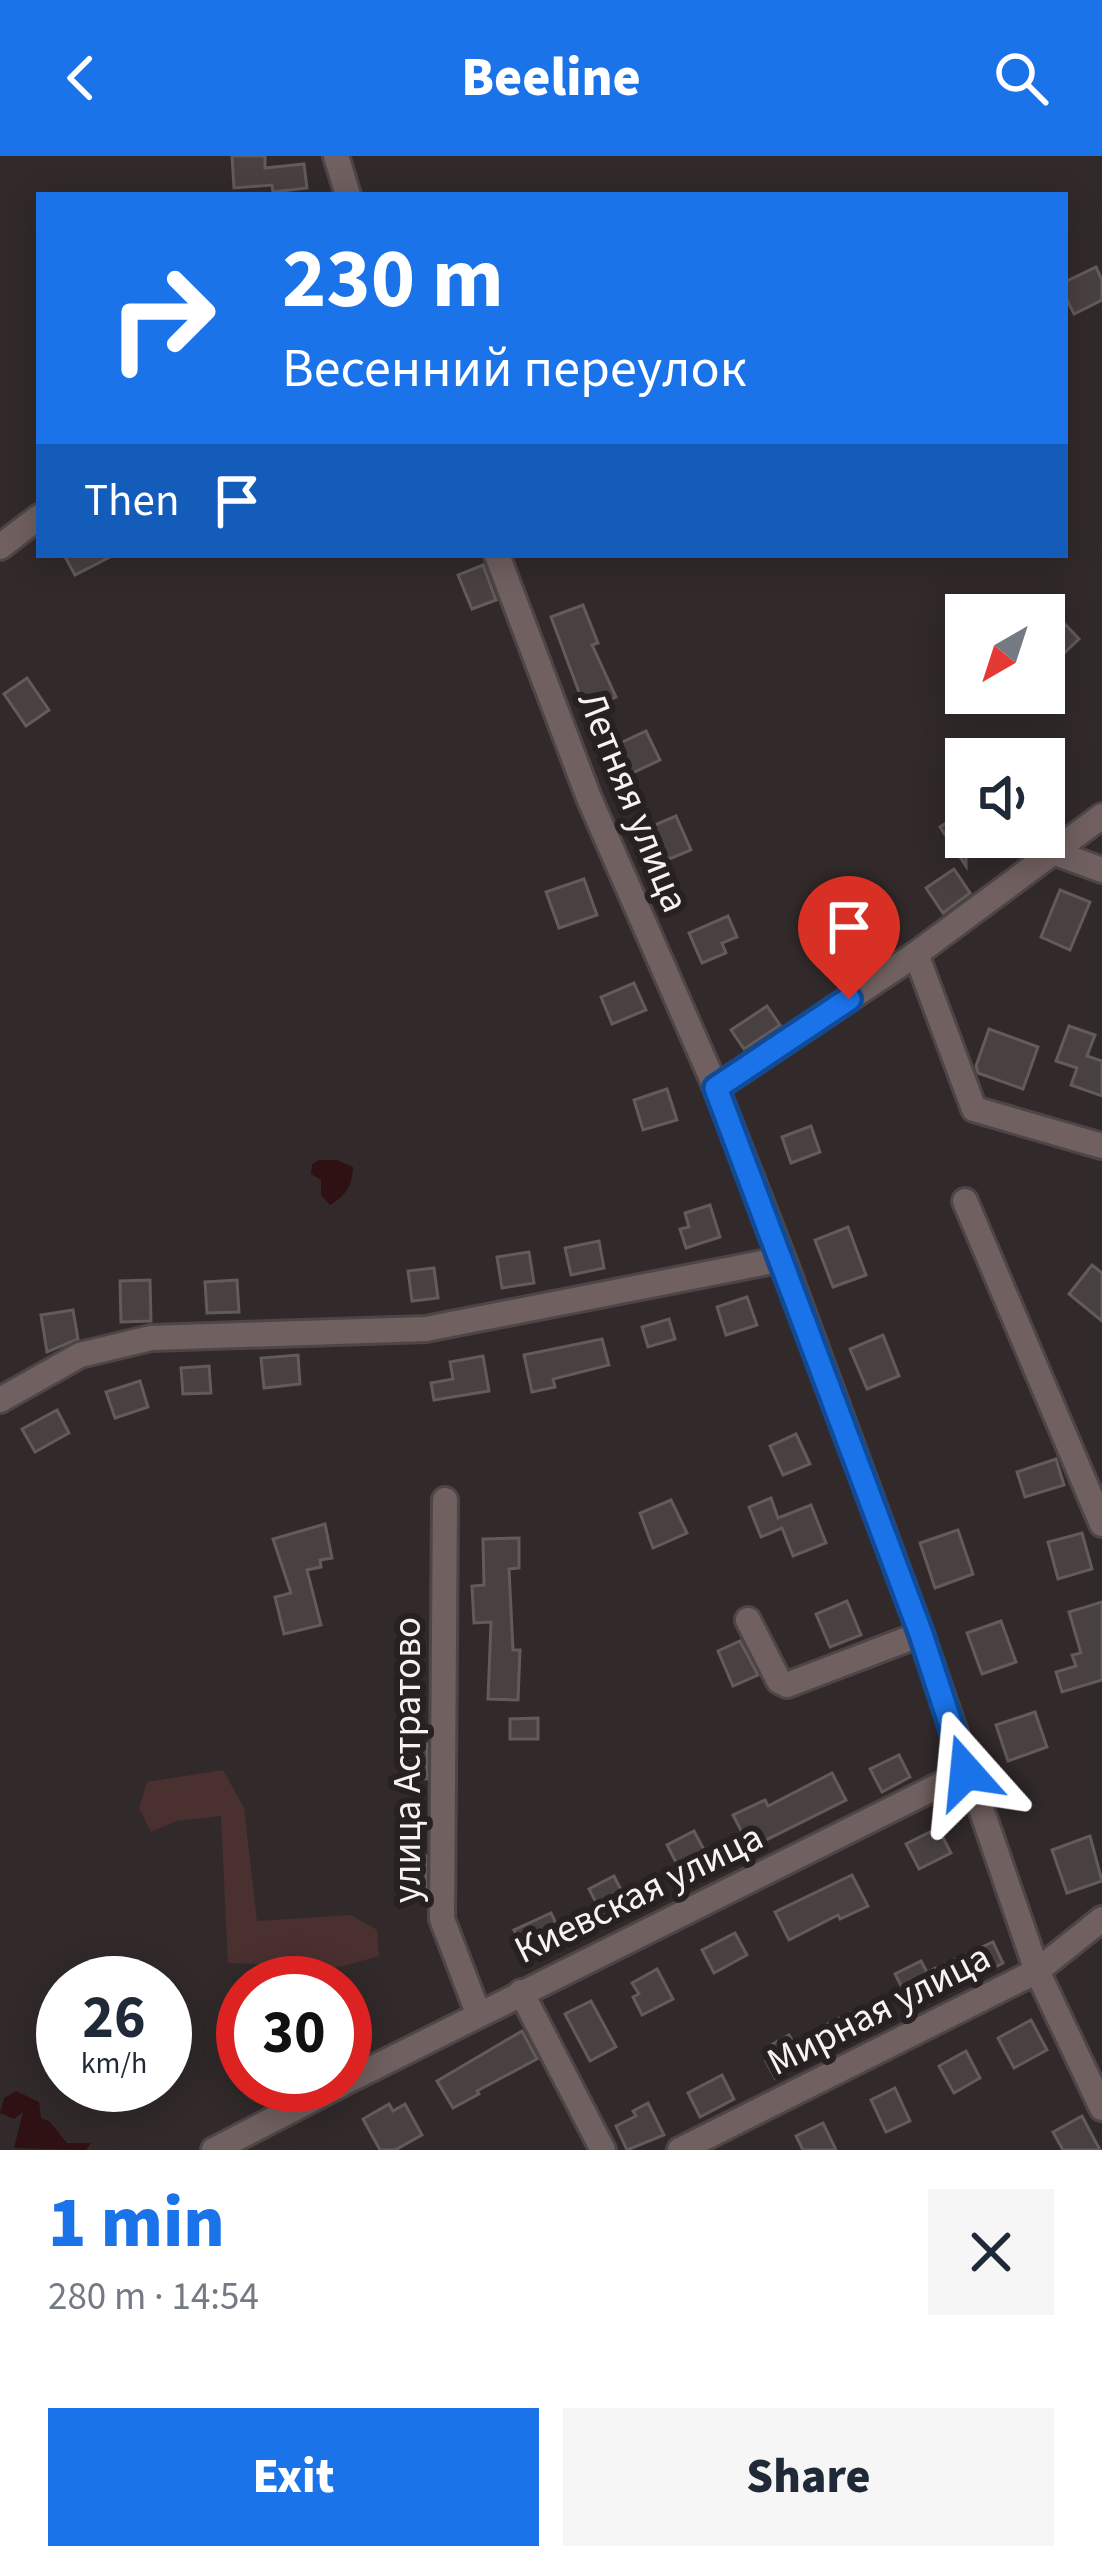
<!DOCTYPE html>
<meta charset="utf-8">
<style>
:root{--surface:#fff;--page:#f6f6f7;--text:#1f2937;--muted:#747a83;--accent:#1a73e8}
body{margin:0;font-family:"Source Sans 3",sans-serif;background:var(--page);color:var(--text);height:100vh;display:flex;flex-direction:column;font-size:45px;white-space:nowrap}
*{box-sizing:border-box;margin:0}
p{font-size:39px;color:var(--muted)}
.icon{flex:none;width:66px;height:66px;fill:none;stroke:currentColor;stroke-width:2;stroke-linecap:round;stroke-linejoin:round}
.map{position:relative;height:1994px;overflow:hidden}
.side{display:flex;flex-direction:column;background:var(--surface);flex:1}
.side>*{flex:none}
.guide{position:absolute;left:36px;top:36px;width:1032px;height:366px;border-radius:0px;box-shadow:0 6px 30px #0003;background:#1a73e8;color:#fff;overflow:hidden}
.needle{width:78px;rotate:219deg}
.fabs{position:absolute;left:945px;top:438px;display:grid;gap:24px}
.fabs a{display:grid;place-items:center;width:120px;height:120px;border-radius:0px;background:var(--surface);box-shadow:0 6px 30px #0003;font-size:60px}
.speed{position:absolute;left:36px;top:1800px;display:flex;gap:24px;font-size:60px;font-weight:700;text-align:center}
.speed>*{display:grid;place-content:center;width:156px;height:156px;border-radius:50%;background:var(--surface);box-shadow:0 6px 30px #0003;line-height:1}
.speed small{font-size:30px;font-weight:400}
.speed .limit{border:18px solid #d22;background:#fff;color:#111}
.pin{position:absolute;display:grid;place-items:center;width:102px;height:102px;color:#fff;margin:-123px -51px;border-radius:50% 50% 50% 0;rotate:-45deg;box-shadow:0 0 12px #0007}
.pin .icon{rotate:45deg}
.me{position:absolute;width:132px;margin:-66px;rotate:342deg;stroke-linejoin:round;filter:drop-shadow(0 0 9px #0008)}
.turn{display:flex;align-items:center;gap:42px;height:252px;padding:0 48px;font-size:54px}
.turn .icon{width:156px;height:156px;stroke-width:2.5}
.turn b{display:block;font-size:84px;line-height:102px}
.then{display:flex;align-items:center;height:114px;padding:0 48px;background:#0003;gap:24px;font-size:45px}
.round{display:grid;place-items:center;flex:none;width:126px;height:126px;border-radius:0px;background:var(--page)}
.headline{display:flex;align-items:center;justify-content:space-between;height:204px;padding:0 48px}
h1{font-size:72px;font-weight:800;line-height:90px;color:var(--accent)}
.button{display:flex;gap:24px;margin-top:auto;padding:24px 48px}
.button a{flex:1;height:138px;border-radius:0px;background:var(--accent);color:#fff;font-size:48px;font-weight:800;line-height:138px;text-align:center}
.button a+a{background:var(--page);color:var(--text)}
header{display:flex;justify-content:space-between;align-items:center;height:156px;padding:0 48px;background:var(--accent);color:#fff;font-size:54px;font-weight:800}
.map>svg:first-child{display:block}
</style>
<header><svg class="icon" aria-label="back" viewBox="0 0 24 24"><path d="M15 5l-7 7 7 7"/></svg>Beeline<svg class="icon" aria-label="search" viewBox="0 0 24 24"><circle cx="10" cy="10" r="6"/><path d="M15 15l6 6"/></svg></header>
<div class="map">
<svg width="1102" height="1994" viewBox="0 0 1102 1994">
<rect width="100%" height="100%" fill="#322a2a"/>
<path fill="#4b3030" d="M 223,1614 L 244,1652 L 257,1765 L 351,1759 L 377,1774 L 379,1800 L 339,1811 L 228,1807 L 221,1660 L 176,1665 L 151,1676 L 139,1652 L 147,1626 Z"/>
<g fill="#2f1113">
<path d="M 319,1004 L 337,1004 L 353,1011 C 352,1030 347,1039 330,1049 L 321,1039 L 321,1024 L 311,1018 L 312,1008 Z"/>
<path d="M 16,1935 L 39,1946 L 41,1962 L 50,1966 L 67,1987 L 91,1987 L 86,1994 L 14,1992 L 23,1956 L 14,1963 L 0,1957 L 4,1942 Z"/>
</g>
<g fill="#494141" stroke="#635a5a" stroke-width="3">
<path d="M 232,0 L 265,0 L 265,12 L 304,8 L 307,32 L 273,36 L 272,29 L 234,32 Z"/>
<path d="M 1096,111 L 1102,124 L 1102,144 L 1074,158 L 1065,140 L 1065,126 Z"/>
<path d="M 64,399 L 114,399 L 75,419 Z"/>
<path d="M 483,409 L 496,444 L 472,453 L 458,419 Z"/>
<path d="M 1044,446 L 1079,483 L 1044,516 Z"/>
<path d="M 583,449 L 598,487 L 592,489 L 616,541 L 586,555 L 551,461 Z"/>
<path d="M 27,522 L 49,554 L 26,570 L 4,538 Z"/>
<path d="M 646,575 L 660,604 L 626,620 L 612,591 Z"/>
<path d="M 966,654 L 966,681 L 988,681 L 966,695 L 966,710 L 940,671 Z"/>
<path d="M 676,660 L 691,694 L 657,708 L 643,674 Z"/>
<path d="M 954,713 L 970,737 L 943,757 L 926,732 Z"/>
<path d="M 584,723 L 597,759 L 559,772 L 546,736 Z"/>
<path d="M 1060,734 L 1090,746 L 1070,794 L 1041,781 Z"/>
<path d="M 728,760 L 737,781 L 722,787 L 726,797 L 702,807 L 689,777 Z"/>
<path d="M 872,772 L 888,797 L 856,818 L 840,793 Z"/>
<path d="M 634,827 L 646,854 L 612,868 L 601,841 Z"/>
<path d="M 767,850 L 780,869 L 744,893 L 731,874 Z"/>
<path d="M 1069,870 L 1095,879 L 1087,900 L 1102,905 L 1102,940 L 1071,929 L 1077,912 L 1056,905 Z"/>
<path d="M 989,873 L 1038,891 L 1023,933 L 978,917 L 976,910 Z"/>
<path d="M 667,933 L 677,964 L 643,974 L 634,944 Z"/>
<path d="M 811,970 L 820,996 L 791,1007 L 782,981 Z"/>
<path d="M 710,1049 L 720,1081 L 686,1092 L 680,1073 L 689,1071 L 685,1057 Z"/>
<path d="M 848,1071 L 866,1119 L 833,1131 L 815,1084 Z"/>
<path d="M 599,1085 L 604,1112 L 571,1119 L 565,1092 Z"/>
<path d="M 529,1096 L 534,1127 L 502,1132 L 497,1101 Z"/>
<path d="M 1092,1109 L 1102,1117 L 1102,1165 L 1069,1138 Z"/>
<path d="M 434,1112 L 438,1142 L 412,1145 L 408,1115 Z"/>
<path d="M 150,1124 L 151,1165 L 121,1166 L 120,1125 Z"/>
<path d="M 237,1124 L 239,1156 L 207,1157 L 205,1126 Z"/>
<path d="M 747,1141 L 757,1169 L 726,1179 L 717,1151 Z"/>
<path d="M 73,1154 L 78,1183 L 47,1196 L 41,1159 Z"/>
<path d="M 669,1163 L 675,1183 L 648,1191 L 642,1171 Z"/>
<path d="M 883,1179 L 899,1220 L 867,1233 L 850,1193 Z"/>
<path d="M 602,1183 L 609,1209 L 553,1223 L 555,1231 L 532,1236 L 524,1199 Z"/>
<path d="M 298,1199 L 300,1228 L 264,1232 L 261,1202 Z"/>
<path d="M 483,1200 L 489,1235 L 434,1244 L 431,1227 L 453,1223 L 450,1206 Z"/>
<path d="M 209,1210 L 211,1237 L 183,1238 L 181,1212 Z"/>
<path d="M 140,1225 L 148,1251 L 115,1262 L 106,1236 Z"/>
<path d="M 57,1254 L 69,1277 L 35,1296 L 22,1273 Z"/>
<path d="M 796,1278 L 810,1308 L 783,1319 L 770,1290 Z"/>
<path d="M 1056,1303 L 1064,1329 L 1025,1341 L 1017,1316 Z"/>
<path d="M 771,1342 L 778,1362 L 811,1349 L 826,1387 L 793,1400 L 782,1372 L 761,1381 L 749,1351 Z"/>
<path d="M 671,1344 L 687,1377 L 653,1392 L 640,1357 Z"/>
<path d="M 325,1368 L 332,1402 L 320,1404 L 321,1411 L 307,1414 L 321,1469 L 284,1478 L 275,1441 L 291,1437 L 273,1383 Z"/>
<path d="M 958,1374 L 973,1418 L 935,1432 L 920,1387 Z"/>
<path d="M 1082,1377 L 1092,1413 L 1058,1423 L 1048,1386 Z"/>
<path d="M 519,1382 L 519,1412 L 509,1413 L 513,1494 L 520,1494 L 518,1544 L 488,1543 L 491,1466 L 474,1467 L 472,1430 L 484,1429 L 483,1383 Z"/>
<path d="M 847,1445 L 861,1479 L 830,1491 L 816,1458 Z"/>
<path d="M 1102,1446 L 1102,1524 L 1062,1536 L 1056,1516 L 1076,1510 L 1072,1499 L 1081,1497 L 1069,1456 Z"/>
<path d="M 1001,1465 L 1016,1506 L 982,1518 L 967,1477 Z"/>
<path d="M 740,1485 L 758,1519 L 733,1530 L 718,1495 Z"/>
<path d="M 1035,1556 L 1047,1591 L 1008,1605 L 996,1569 Z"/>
<path d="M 538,1562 L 538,1583 L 510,1583 L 510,1563 Z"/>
<path d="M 404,1587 L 427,1588 L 427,1623 L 403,1622 Z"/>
<path d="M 899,1599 L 910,1621 L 882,1636 L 870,1613 Z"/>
<path d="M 832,1617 L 846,1644 L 750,1692 L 733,1659 L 765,1644 L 768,1650 Z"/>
<path d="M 938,1672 L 951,1697 L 919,1713 L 906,1688 Z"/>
<path d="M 694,1675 L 712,1709 L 685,1724 L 667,1689 Z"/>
<path d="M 1090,1680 L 1102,1725 L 1067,1737 L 1052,1694 Z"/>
<rect x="402" y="1700" width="24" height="36"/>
<path d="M 852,1719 L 868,1750 L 840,1763 L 838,1759 L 789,1784 L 775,1756 Z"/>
<path d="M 614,1720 L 630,1752 L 605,1764 L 589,1733 Z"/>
<path d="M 551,1757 L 563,1782 L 526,1799 L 514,1774 Z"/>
<path d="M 735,1777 L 747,1799 L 714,1817 L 702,1794 Z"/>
<path d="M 993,1786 L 1003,1807 L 912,1851 L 895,1818 L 921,1805 L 927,1816 Z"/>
<path d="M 657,1813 L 673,1843 L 642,1859 L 633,1841 L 639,1838 L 632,1827 Z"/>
<path d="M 591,1845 L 616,1891 L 590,1905 L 565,1858 Z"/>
<path d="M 860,1852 L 870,1873 L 836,1889 L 826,1869 Z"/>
<path d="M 1031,1864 L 1047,1894 L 1014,1912 L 998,1882 Z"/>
<path d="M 522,1875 L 537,1903 L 477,1935 L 479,1938 L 453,1952 L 437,1925 Z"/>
<path d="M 789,1879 L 804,1906 L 775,1922 L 766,1905 L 775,1901 L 769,1890 Z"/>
<path d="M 966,1895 L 980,1922 L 954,1937 L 939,1910 Z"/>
<path d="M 722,1919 L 734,1943 L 700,1961 L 688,1937 Z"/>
<path d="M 895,1932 L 910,1965 L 886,1976 L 871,1944 Z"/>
<path d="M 648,1947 L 664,1979 L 627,1994 L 616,1970 L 636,1960 L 633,1955 Z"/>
<path d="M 389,1948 L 393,1955 L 405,1948 L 422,1979 L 395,1994 L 380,1994 L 363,1963 Z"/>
<path d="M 1082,1960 L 1100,1994 L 1063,1994 L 1053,1976 Z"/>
<path d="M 823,1967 L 836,1994 L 803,1994 L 796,1980 Z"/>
</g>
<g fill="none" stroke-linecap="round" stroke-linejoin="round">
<g stroke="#4e4646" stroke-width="30">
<g id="minor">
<path d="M 336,0 L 348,39"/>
<path d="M 0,391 L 39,361"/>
<path d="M 497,399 L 589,642 L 716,932 L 783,1103 L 921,1478 L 1037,1815 L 1102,1952"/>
<path d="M 1053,696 L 1102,714"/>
<path d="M 916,798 L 974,953 L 1102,990"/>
<path d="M 716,932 L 916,798 L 1102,660"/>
<path d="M 965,1045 L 1102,1368"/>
<path d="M 0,1244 L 80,1199 L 151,1182 L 426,1173 L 783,1103"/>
<path d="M 445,1344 L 442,1763 L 478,1857"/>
<path d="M 748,1464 L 779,1525 L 787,1529 L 921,1478"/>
<path d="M 521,1836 L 603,1994"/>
<path d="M 345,1926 L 966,1616"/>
<path d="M 214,1994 L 340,1929"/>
<path d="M 680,1994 L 1037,1815 L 1102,1763"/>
</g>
</g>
<use href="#minor" stroke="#716060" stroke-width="24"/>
</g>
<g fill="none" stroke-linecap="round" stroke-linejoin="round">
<g stroke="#114b97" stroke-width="30">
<path id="route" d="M 849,843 L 716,932 L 921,1478 L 966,1616"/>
</g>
<use href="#route" stroke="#1a73e8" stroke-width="21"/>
</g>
<g text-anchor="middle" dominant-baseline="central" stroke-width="12" stroke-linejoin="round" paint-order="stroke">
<g font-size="39" fill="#f8f3f3" stroke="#282121">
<text transform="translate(633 646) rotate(68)">Летняя улица</text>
<text transform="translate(408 1604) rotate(-90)">улица Астратово</text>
<text transform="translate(639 1738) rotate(-26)">Киевская улица</text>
<text transform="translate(879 1854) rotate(-27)">Мирная улица</text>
</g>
</g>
</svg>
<div class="fabs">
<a><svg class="needle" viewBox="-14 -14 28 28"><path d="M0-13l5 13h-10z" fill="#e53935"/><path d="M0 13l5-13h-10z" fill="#747a83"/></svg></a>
<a><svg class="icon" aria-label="sound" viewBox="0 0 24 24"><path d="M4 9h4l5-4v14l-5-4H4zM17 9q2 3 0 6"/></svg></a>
</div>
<div class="speed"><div>26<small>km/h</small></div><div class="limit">30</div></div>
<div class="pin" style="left:849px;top:843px;background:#d93025"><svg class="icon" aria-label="arrive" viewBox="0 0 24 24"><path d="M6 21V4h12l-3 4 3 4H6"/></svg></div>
<svg class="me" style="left:966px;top:1616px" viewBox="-20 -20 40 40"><path d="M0-17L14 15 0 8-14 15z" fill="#1a73e8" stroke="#fff" stroke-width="4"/></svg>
<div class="guide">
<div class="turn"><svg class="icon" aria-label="right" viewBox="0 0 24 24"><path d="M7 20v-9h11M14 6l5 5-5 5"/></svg><div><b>230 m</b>Весенний переулок</div></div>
<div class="then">Then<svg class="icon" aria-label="arrive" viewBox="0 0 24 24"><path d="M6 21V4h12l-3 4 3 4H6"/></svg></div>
</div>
</div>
<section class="side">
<div class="headline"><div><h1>1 min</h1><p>280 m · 14:54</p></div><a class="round"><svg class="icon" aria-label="close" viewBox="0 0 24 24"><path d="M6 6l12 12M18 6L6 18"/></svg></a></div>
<div class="button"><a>Exit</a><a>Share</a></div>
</section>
